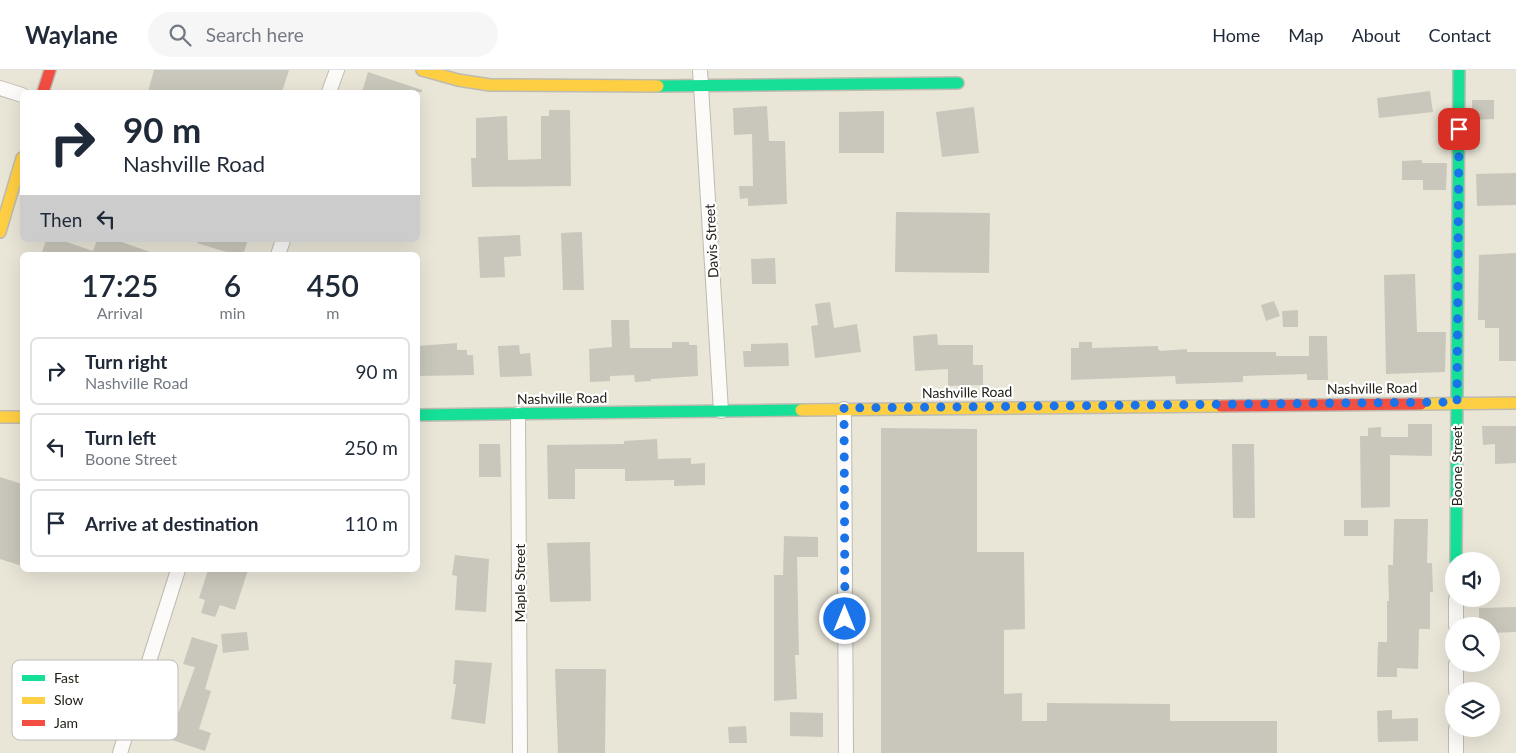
<!DOCTYPE html>
<style>
:root{--surface:#fff;--page:#f6f6f7;--text:#1f2937;--muted:#747a83;--line:#e0e1e3}
body{margin:0;font-family:Lato,sans-serif;background:var(--page);color:var(--text);height:100vh;display:flex;flex-direction:column;font-size:19px;white-space:nowrap}
*{box-sizing:border-box;margin:0}
p{font-size:16px;color:var(--muted)}
.icon{flex:none;width:28px;height:28px;fill:none;stroke:currentColor;stroke-width:2;stroke-linecap:round;stroke-linejoin:round}
.map{position:relative;flex:1;overflow:hidden}
.side{position:absolute;left:20px;top:182px;width:400px;height:320px;display:flex;flex-direction:column;background:var(--surface);border-radius:8px;box-shadow:0 5px 20px #0002}
.side>*{flex:none}
.guide{position:absolute;left:20px;top:20px;width:400px;height:152px;border-radius:8px;box-shadow:0 5px 20px #0002;background:#fff;color:var(--text);overflow:hidden}
.buttons{position:absolute;left:1445px;top:482px;display:grid;gap:10px}
.buttons a{display:grid;place-items:center;width:55px;height:55px;border-radius:50%;background:var(--surface);box-shadow:0 5px 20px #0002;font-size:25px}
.pin{position:absolute;display:grid;place-items:center;width:42px;height:42px;color:#fff;margin:-21px;border-radius:10px;box-shadow:0 2px 8px #0006}
.me{position:absolute;width:55px;margin:-28px;rotate:0deg;stroke-linejoin:round;filter:drop-shadow(0 0 4px #0008)}
.turn{display:flex;align-items:center;gap:18px;height:105px;padding:0 20px;font-size:22px}
.turn .icon{width:65px;height:65px;stroke-width:2.5}
.turn b{display:block;font-size:35px;line-height:42px}
.then{display:flex;align-items:center;height:48px;padding:0 20px;background:#0003;gap:10px;font-size:19px}
.eta{display:flex;justify-content:space-evenly;align-items:center;height:85px;text-align:center}
.eta b{font-size:30px;font-weight:600;line-height:35px}
ul{padding:0;list-style:none}
li{display:flex;align-items:center;gap:15px;height:68px;margin:0 10px 8px;padding:0 10px;border:2px solid var(--line);border-radius:8px}
li div{flex:1}
li b{display:block;font-size:19px}
li em{font-style:normal}
header{display:flex;align-items:center;gap:30px;box-sizing:border-box;height:70px;padding:0 25px;background:var(--surface);border-bottom:1px solid var(--line)}
header strong{font-size:24px}
nav{display:flex;gap:28px;margin-inline-start:auto;font-size:18px}
.search{width:350px;height:45px;background:var(--page);display:flex;align-items:center;gap:12px;box-sizing:border-box;padding:0 18px;border-radius:28px;color:var(--muted);font-size:19px}
.map>svg:first-child{display:block}
</style>
<header>
<strong>Waylane</strong>
<div class="search"><svg class="icon" aria-label="search" viewBox="0 0 24 24"><circle cx="10" cy="10" r="6"/><path d="M15 15l6 6"/></svg>Search here</div>
<nav><a>Home</a><a>Map</a><a>About</a><a>Contact</a></nav>
</header>
<div class="map">
<svg width="1516" height="683" viewBox="0 0 1516 683">
<rect width="100%" height="100%" fill="#e9e6d8"/>
<g fill="#c9c7bb">
<path d="M 154,0 L 289,0 L 282,22 L 148,22 Z"/>
<path d="M 368,2 L 422,20 L 422,22 L 362,22 Z"/>
<path d="M 1430,21 L 1433,42 L 1379,48 L 1377,28 Z"/>
<path d="M 1472,30 L 1494,30 L 1494,49 L 1472,50 Z"/>
<path d="M 767,36 L 769,71 L 785,71 L 787,134 L 748,136 L 748,128 L 740,129 L 739,116 L 753,116 L 752,64 L 734,65 L 733,38 Z"/>
<path d="M 974,37 L 979,83 L 942,87 L 936,42 Z"/>
<path d="M 549,40 L 570,40 L 571,116 L 472,117 L 471,88 L 476,88 L 476,48 L 507,46 L 508,90 L 541,89 L 541,46 L 549,46 Z"/>
<path d="M 884,41 L 884,83 L 839,83 L 839,42 Z"/>
<path d="M 1422,90 L 1422,93 L 1447,93 L 1446,120 L 1423,120 L 1423,110 L 1402,110 L 1402,91 Z"/>
<path d="M 1516,103 L 1516,135 L 1477,136 L 1476,104 Z"/>
<path d="M 896,142 L 990,143 L 989,203 L 895,202 Z"/>
<path d="M 582,162 L 584,220 L 563,220 L 561,163 Z"/>
<path d="M 520,165 L 521,186 L 504,187 L 505,207 L 480,208 L 478,167 Z"/>
<path d="M 46,170 L 61,170 L 93,181 L 97,170 L 116,170 L 153,183 L 153,185 L 41,185 Z"/>
<path d="M 198,170 L 248,170 L 243,185 L 236,185 L 197,173 Z"/>
<path d="M 1516,183 L 1516,291 L 1499,291 L 1499,258 L 1485,258 L 1485,250 L 1478,250 L 1479,185 Z"/>
<path d="M 775,188 L 776,214 L 752,214 L 751,189 Z"/>
<path d="M 1415,204 L 1417,262 L 1446,262 L 1445,302 L 1386,304 L 1384,205 Z"/>
<path d="M 1274,231 L 1280,246 L 1266,251 L 1261,235 Z"/>
<path d="M 830,232 L 834,258 L 857,254 L 861,282 L 815,288 L 811,256 L 818,255 L 815,234 Z"/>
<path d="M 1298,240 L 1298,257 L 1283,257 L 1282,241 Z"/>
<path d="M 611,250 L 629,250 L 630,278 L 672,278 L 672,272 L 689,272 L 689,275 L 697,275 L 698,306 L 651,309 L 651,311 L 635,312 L 634,305 L 610,306 L 610,311 L 590,312 L 589,279 L 612,277 Z"/>
<path d="M 937,264 L 938,275 L 973,275 L 973,295 L 983,295 L 983,315 L 948,316 L 948,299 L 915,301 L 913,266 Z"/>
<path d="M 1309,266 L 1327,266 L 1328,310 L 1307,310 L 1307,304 L 1243,306 L 1243,312 L 1176,314 L 1175,306 L 1071,310 L 1071,278 L 1079,278 L 1079,272 L 1092,272 L 1092,278 L 1158,276 L 1158,279 L 1161,281 L 1187,279 L 1187,282 L 1276,282 L 1276,286 L 1309,286 Z"/>
<path d="M 457,273 L 457,280 L 467,280 L 467,285 L 473,285 L 474,305 L 418,306 L 418,276 Z"/>
<path d="M 788,273 L 789,296 L 744,297 L 743,281 L 751,281 L 751,274 Z"/>
<path d="M 519,275 L 520,284 L 530,283 L 532,306 L 500,307 L 498,276 Z"/>
<path d="M 1408,354 L 1432,354 L 1432,386 L 1390,385 L 1390,437 L 1361,438 L 1360,366 L 1368,366 L 1368,358 L 1381,357 L 1381,367 L 1408,367 Z"/>
<path d="M 1482,356 L 1516,356 L 1516,393 L 1495,394 L 1495,374 L 1483,375 Z"/>
<path d="M 881,358 L 977,359 L 977,482 L 1024,482 L 1025,559 L 1004,560 L 1004,624 L 1022,623 L 1022,651 L 1047,651 L 1047,633 L 1170,634 L 1170,651 L 1277,651 L 1277,683 L 881,683 Z"/>
<path d="M 657,369 L 658,389 L 691,388 L 691,394 L 705,393 L 705,415 L 674,416 L 674,410 L 625,411 L 625,399 L 575,399 L 575,429 L 548,429 L 547,375 L 624,374 L 624,371 Z"/>
<path d="M 479,374 L 500,374 L 501,407 L 479,407 Z"/>
<path d="M 1232,374 L 1254,374 L 1255,448 L 1233,448 Z"/>
<path d="M 0,407 L 22,414 L 22,496 L 0,489 Z"/>
<path d="M 1394,449 L 1428,449 L 1427,493 L 1432,493 L 1433,522 L 1430,522 L 1430,559 L 1419,559 L 1418,599 L 1397,598 L 1397,607 L 1377,607 L 1378,572 L 1387,572 L 1387,531 L 1389,531 L 1388,495 L 1393,495 Z"/>
<rect x="1344" y="450" width="24" height="16"/>
<path d="M 784,466 L 818,467 L 818,487 L 797,487 L 799,585 L 795,585 L 797,629 L 774,631 L 774,505 L 783,505 Z"/>
<path d="M 590,472 L 591,531 L 550,532 L 547,473 Z"/>
<path d="M 455,485 L 489,489 L 486,542 L 455,540 L 457,506 L 452,505 Z"/>
<path d="M 208,500 L 248,500 L 235,540 L 220,535 L 215,547 L 201,543 L 205,530 L 199,528 Z"/>
<path d="M 1516,537 L 1516,562 L 1491,563 L 1491,556 L 1479,556 L 1479,538 Z"/>
<path d="M 247,562 L 249,580 L 223,583 L 221,564 Z"/>
<path d="M 192,567 L 218,575 L 205,619 L 211,621 L 199,659 L 211,663 L 205,681 L 169,669 L 195,597 L 183,594 Z"/>
<path d="M 455,590 L 492,593 L 485,654 L 451,649 L 456,614 L 453,614 Z"/>
<path d="M 555,599 L 606,599 L 605,683 L 558,683 Z"/>
<path d="M 1392,640 L 1392,649 L 1418,648 L 1418,671 L 1378,672 L 1377,641 Z"/>
<path d="M 790,642 L 823,643 L 823,667 L 790,666 Z"/>
<path d="M 746,656 L 747,673 L 729,673 L 728,657 Z"/>
</g>
<g fill="none" stroke-linecap="round" stroke-linejoin="round">
<g stroke="#bebbb0" stroke-width="16">
<g id="street">
<path d="M 700,0 L 721,341"/>
<path d="M 0,18 L 22,25"/>
<path d="M 329,22 L 337,0"/>
<path d="M 278,185 L 283,170"/>
<path d="M 844,339 L 846,683"/>
<path d="M 518,344 L 520,683"/>
<path d="M 1456,556 L 1456,529"/>
<path d="M 1456,621 L 1456,594"/>
<path d="M 120,683 L 178,500"/>
<path d="M 1456,683 L 1456,659"/>
</g>
</g>
<g stroke="#bebbb0" stroke-width="14">
<g id="fast">
<path d="M 658,16 L 958,13"/>
<path d="M 418,345 L 801,340"/>
<path d="M 1456,491 L 1459,0"/>
</g>
</g>
<g stroke="#bebbb0" stroke-width="14">
<g id="slow">
<path d="M 422,0 L 458,10 L 490,15 L 658,16"/>
<path d="M 0,162 L 22,88"/>
<path d="M 1421,334 L 1516,333"/>
<path d="M 801,340 L 1221,336"/>
<path d="M 0,347 L 22,347"/>
</g>
</g>
<g stroke="#bebbb0" stroke-width="14">
<g id="jam">
<path d="M 43,22 L 50,0"/>
<path d="M 1221,336 L 1421,334"/>
</g>
</g>
<use href="#street" stroke="#fcfbf9" stroke-width="14"/>
<use href="#fast" stroke="#16e098" stroke-width="11"/>
<use href="#slow" stroke="#ffcf43" stroke-width="11"/>
<use href="#jam" stroke="#f24e42" stroke-width="11"/>
</g>
<g fill="none" stroke-linecap="round" stroke-linejoin="round">
<path stroke="#1a73e8" stroke-width="9" stroke-dasharray="0 16.2" d="M 845,549 L 844,338 L 1457,332 L 1459,59"/>
</g>
<g text-anchor="middle" dominant-baseline="central" stroke-width="4.5" stroke-linejoin="round" paint-order="stroke">
<g font-size="14" fill="#232117" stroke="#fff">
<text transform="translate(711 171) rotate(-93)">Davis Street</text>
<text transform="translate(1372 318) rotate(-1)">Nashville Road</text>
<text transform="translate(967 322) rotate(-1)">Nashville Road</text>
<text transform="translate(562 328) rotate(-1)">Nashville Road</text>
<text transform="translate(1456 396) rotate(-90)">Boone Street</text>
<text transform="translate(519 513) rotate(-90)">Maple Street</text>
</g>
</g>
<rect x="12" y="590" width="166" height="80" rx="8" fill="#fff" stroke="#bdbcb9" stroke-width="1"/>
<rect x="22" y="605" width="23" height="6" fill="#16e098"/>
<rect x="22" y="627" width="23" height="7" fill="#ffcf43"/>
<rect x="22" y="650" width="23" height="6" fill="#f24e42"/>
<g font-size="14" fill="#232117">
<text x="54" y="613">Fast</text>
<text x="54" y="635">Slow</text>
<text x="54" y="658">Jam</text>
</g>
</svg>
<div class="buttons">
<a><svg class="icon" aria-label="sound" viewBox="0 0 24 24"><path d="M4 9h4l5-4v14l-5-4H4zM17 9q2 3 0 6"/></svg></a>
<a><svg class="icon" aria-label="search" viewBox="0 0 24 24"><circle cx="10" cy="10" r="6"/><path d="M15 15l6 6"/></svg></a>
<a><svg class="icon" aria-label="layers" viewBox="0 0 24 24"><path d="M12 4l9 5-9 5-9-5zM3 14l9 5 9-5"/></svg></a>
</div>
<div class="pin" style="left:1459px;top:59px;background:#d93025"><svg class="icon" aria-label="arrive" viewBox="0 0 24 24"><path d="M6 21V4h12l-3 4 3 4H6"/></svg></div>
<svg class="me" style="left:845px;top:549px" viewBox="-20 -20 40 40"><circle r="17" fill="#1a73e8" stroke="#fff" stroke-width="3"/><path d="M0-11L8 9 0 5-8 9z" fill="#fff"/></svg>
<div class="guide">
<div class="turn"><svg class="icon" aria-label="right" viewBox="0 0 24 24"><path d="M7 20v-9h11M14 6l5 5-5 5"/></svg><div><b>90 m</b>Nashville Road</div></div>
<div class="then">Then<svg class="icon" aria-label="left" viewBox="0 0 24 24"><path d="M17 20v-9H6M10 6l-5 5 5 5"/></svg></div>
</div>
<section class="side">
<div class="eta">
<div><b>17:25</b><p>Arrival</p></div>
<div><b>6</b><p>min</p></div>
<div><b>450</b><p>m</p></div>
</div>
<ul>
<li><svg class="icon" aria-label="right" viewBox="0 0 24 24"><path d="M7 20v-9h11M14 6l5 5-5 5"/></svg><div><b>Turn right</b><p>Nashville Road</p></div><em>90 m</em></li>
<li><svg class="icon" aria-label="left" viewBox="0 0 24 24"><path d="M17 20v-9H6M10 6l-5 5 5 5"/></svg><div><b>Turn left</b><p>Boone Street</p></div><em>250 m</em></li>
<li><svg class="icon" aria-label="arrive" viewBox="0 0 24 24"><path d="M6 21V4h12l-3 4 3 4H6"/></svg><div><b>Arrive at destination</b></div><em>110 m</em></li>
</ul>
</section>
</div>
